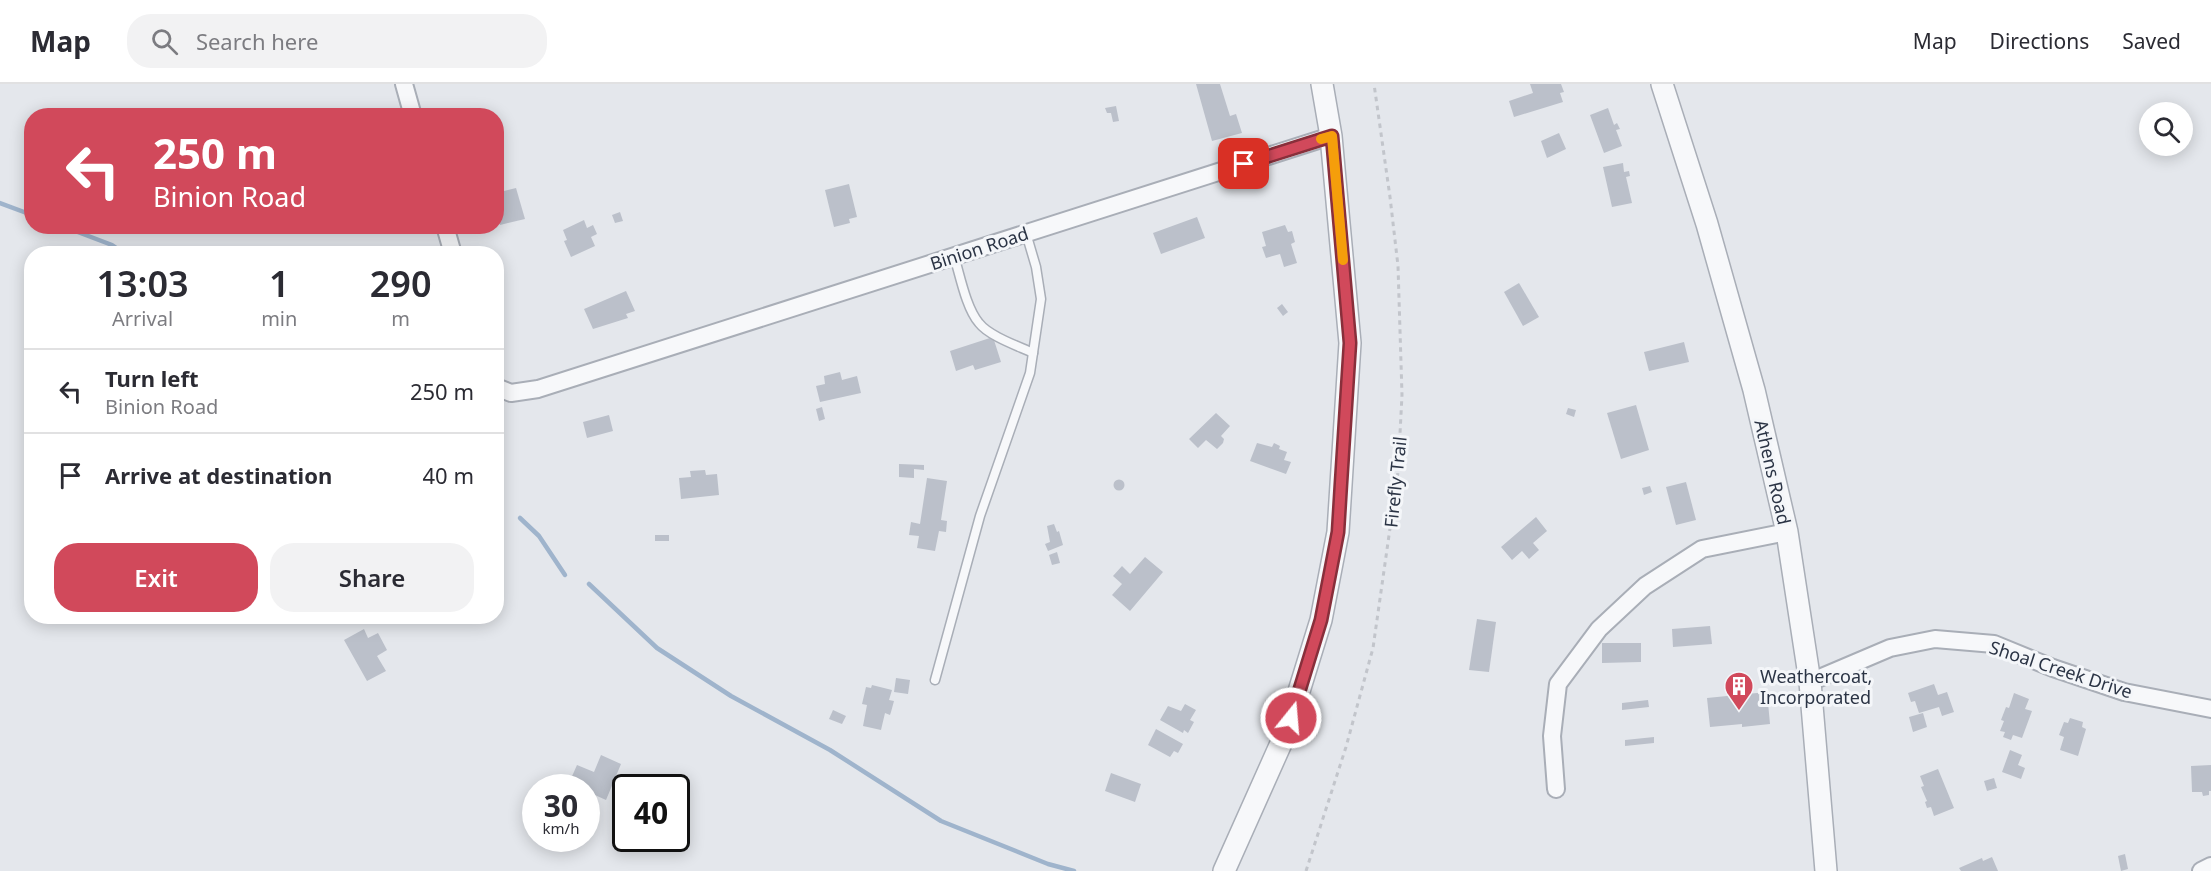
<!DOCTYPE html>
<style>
:root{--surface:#fff;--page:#f2f2f3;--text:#2b2b33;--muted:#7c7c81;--line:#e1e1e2;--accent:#d1495b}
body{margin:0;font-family:"Noto Sans",sans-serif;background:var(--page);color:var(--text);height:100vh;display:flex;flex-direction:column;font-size:22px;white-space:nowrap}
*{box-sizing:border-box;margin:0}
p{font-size:20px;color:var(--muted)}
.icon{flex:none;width:33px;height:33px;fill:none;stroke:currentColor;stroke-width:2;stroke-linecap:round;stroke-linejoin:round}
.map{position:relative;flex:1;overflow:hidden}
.sheet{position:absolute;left:24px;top:162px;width:480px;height:378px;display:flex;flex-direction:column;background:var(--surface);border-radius:24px;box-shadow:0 3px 15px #0003}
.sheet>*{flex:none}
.top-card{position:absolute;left:24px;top:24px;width:480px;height:126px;border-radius:24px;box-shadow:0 3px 15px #0003;background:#d1495b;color:#fff;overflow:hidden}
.tools{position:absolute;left:2139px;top:18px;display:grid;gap:12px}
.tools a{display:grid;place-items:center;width:54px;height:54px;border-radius:50%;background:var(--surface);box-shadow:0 3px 15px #0003;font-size:30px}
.speed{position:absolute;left:522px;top:690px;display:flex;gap:12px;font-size:30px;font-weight:700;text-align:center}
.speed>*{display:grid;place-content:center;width:78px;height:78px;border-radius:50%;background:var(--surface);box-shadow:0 3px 15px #0003;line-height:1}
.speed small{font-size:15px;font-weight:400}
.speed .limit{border:3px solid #111;border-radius:9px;background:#fff;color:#111}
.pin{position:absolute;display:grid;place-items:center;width:51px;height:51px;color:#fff;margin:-26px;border-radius:12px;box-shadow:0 3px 9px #0006}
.me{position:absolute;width:66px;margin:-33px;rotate:17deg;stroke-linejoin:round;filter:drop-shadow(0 0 4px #0008)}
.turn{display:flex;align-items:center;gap:21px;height:126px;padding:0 30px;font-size:27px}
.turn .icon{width:78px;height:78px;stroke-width:2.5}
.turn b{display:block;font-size:42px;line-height:51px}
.eta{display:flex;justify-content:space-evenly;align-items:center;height:102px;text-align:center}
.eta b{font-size:36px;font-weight:600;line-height:42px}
.primary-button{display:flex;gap:12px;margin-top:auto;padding:12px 30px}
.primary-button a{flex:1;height:69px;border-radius:24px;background:var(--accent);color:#fff;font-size:24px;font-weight:600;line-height:69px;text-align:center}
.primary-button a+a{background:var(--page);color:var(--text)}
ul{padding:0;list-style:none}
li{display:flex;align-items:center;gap:18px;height:84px;padding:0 30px;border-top:2px solid var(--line)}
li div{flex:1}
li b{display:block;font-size:22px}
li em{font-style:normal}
header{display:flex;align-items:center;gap:36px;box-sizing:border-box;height:84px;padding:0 30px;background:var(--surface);border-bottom:2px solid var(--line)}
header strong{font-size:28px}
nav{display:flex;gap:33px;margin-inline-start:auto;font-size:21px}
.search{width:420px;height:54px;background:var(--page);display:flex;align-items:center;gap:15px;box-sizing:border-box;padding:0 21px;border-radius:24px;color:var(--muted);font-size:22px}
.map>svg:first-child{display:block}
</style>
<header>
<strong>Map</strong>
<div class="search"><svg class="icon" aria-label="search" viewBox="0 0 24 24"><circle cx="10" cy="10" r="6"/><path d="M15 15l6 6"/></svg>Search here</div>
<nav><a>Map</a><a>Directions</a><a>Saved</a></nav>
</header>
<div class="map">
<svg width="2211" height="787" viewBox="0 0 2211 787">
<rect width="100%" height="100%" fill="#e4e7ec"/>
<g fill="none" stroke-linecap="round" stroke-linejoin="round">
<g stroke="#9fb4cc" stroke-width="4.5">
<path d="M 0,119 L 32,131"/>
<path d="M 62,142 L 112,161 L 125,170"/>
<path d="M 520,434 L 539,452 L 565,491"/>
<path d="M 589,500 L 657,564 L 731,612 L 830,666 L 941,737 L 1048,780 L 1074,787"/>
</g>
</g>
<g fill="#bbc0ca">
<path d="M 1196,0 L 1220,0 L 1230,32 L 1236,30 L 1242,49 L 1212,57 Z"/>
<path d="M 1530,0 L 1561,0 L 1564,8 L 1560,9 L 1563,18 L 1514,33 L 1509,17 L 1533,9 Z"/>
<path d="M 1116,22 L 1119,37 L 1113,38 L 1111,29 L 1107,29 L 1105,24 Z"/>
<path d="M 1608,24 L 1614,41 L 1617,39 L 1620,45 L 1616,46 L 1622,62 L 1604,69 L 1590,31 Z"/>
<path d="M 1559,49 L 1566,65 L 1547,74 L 1541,57 Z"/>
<path d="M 1623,79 L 1624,88 L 1629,87 L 1630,92 L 1626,93 L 1632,119 L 1612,123 L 1603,83 Z"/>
<path d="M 849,100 L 857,133 L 849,135 L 850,139 L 834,143 L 825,106 Z"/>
<path d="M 516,104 L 525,135 L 500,141 L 496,129 L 496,109 Z"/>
<path d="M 620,128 L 623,137 L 615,139 L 612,131 Z"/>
<path d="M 1197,133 L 1205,154 L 1161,170 L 1153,149 Z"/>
<path d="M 584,136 L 587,144 L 593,141 L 597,150 L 591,153 L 595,162 L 571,173 L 564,157 L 567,156 L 563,146 Z"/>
<path d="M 1285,141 L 1288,148 L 1292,147 L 1295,158 L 1291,160 L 1297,179 L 1284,183 L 1280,170 L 1266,174 L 1262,163 L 1266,162 L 1262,148 Z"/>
<path d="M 1519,199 L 1539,233 L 1523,242 L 1504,208 Z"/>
<path d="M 626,207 L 635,227 L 626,230 L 628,234 L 593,245 L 584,225 Z"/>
<path d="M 1282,220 L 1288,228 L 1283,232 L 1277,224 Z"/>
<path d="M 993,253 L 1001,278 L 975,286 L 973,281 L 956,287 L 950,267 Z"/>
<path d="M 1684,258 L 1689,278 L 1649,287 L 1644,268 Z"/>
<path d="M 840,288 L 842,296 L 857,292 L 861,309 L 820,318 L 816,302 L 825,300 L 824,292 Z"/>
<path d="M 1636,321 L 1649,366 L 1621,375 L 1607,329 Z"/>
<path d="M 822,323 L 825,335 L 819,337 L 816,325 Z"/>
<path d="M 1568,324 L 1576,326 L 1574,333 L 1566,330 Z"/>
<path d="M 1216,329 L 1230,342 L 1221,352 L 1224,355 L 1223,359 L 1217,365 L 1206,356 L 1198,364 L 1189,355 Z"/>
<path d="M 609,331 L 613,347 L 587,354 L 583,338 Z"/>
<path d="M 1257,359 L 1272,363 L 1274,359 L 1280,362 L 1279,365 L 1287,368 L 1284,376 L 1291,378 L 1286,390 L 1250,377 Z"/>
<path d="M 899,380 L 924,381 L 924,386 L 914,385 L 914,394 L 899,393 Z"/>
<path d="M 705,386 L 706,391 L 717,390 L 719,411 L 681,415 L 679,394 L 691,393 L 690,387 Z"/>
<path d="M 927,394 L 947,397 L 941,436 L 947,437 L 946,448 L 939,447 L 935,467 L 917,464 L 919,452 L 909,451 L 911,438 L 920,440 Z"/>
<circle cx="1119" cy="401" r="5.5"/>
<path d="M 1686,398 L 1696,436 L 1676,441 L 1666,403 Z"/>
<path d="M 1650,402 L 1652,408 L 1644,411 L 1642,404 Z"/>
<path d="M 1536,433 L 1547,447 L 1533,459 L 1539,466 L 1529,475 L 1522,467 L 1512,476 L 1501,463 Z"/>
<path d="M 1054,440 L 1057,448 L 1059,447 L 1063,461 L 1048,467 L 1045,460 L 1050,458 L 1047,442 Z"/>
<rect x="655" y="451" width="14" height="6"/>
<path d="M 1057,468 L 1060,479 L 1052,481 L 1049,471 Z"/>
<path d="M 1145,473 L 1163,488 L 1130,527 L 1112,511 L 1122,500 L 1113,492 L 1122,482 L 1130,490 Z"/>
<path d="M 1477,535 L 1496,538 L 1489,588 L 1469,586 Z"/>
<path d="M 1710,542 L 1712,560 L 1673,563 L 1672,545 Z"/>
<path d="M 364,545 L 368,554 L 378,549 L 387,566 L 377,572 L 386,587 L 367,597 L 344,556 Z"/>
<path d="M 1602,559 L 1641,559 L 1641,578 L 1602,579 Z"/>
<path d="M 896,594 L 910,596 L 908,610 L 894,608 Z"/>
<path d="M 1934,600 L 1938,611 L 1947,608 L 1954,628 L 1942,632 L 1939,623 L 1919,629 L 1915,617 L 1911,618 L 1908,609 Z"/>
<path d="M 872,601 L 892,606 L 889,616 L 894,617 L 891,628 L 890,631 L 885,629 L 881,646 L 863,642 L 867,621 L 862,620 L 866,603 L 871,604 Z"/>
<path d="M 1767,608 L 1770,640 L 1742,643 L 1742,640 L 1710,643 L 1707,614 Z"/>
<path d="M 2014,609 L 2029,615 L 2025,625 L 2032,627 L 2022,654 L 2013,651 L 2011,656 L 2003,653 L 2005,648 L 2000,647 L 2004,637 L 2001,636 L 2006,623 L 2009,624 Z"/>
<path d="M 1648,616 L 1649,623 L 1622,626 L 1622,619 Z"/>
<path d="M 1185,620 L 1196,626 L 1190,636 L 1194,638 L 1188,649 L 1184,646 L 1183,649 L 1160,636 L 1168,622 L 1181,627 Z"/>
<path d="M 833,626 L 846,632 L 842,640 L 829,635 Z"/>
<path d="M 1923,629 L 1927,643 L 1913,648 L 1909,633 Z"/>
<path d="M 2070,634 L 2083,638 L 2082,643 L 2086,645 L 2078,672 L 2060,666 L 2064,653 L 2059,651 L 2064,638 L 2068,639 Z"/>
<path d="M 1156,645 L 1183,660 L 1178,669 L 1174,667 L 1170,673 L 1148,661 Z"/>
<path d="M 1654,653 L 1654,659 L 1625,662 L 1625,656 Z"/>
<path d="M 2010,666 L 2022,671 L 2018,681 L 2025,684 L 2021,695 L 2002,688 Z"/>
<path d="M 601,671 L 621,680 L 606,716 L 586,707 L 586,704 L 578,704 L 569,699 L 577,681 L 594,688 Z"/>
<path d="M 2211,681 L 2211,707 L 2209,707 L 2209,711 L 2203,712 L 2202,708 L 2192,708 L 2191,682 Z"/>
<path d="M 1938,685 L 1954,724 L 1934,732 L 1931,723 L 1927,724 L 1925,718 L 1927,717 L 1921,703 L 1924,702 L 1920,692 Z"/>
<path d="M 1111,689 L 1141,700 L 1135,718 L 1105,707 Z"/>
<path d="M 1994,694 L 1997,704 L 1987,707 L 1984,697 Z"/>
<path d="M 2125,770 L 2128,785 L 2121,787 L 2118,772 Z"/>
<path d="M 1992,773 L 1998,787 L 1961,787 L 1959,784 L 1982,774 L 1983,777 Z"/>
</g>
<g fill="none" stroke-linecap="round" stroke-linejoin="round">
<g stroke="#a9aeb7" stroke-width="11">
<g id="service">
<path d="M 954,172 C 960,191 966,224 979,239 C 989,252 1018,262 1033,269"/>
<path d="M 935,596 L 980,432 L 1030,289 L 1041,215 L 1036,183 L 1026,149"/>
</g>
</g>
<g stroke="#a9aeb7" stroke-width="20">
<g id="minor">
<path d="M 404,0 L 413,32"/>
<path d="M 445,142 L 453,170"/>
<path d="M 496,303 L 511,309 L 538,305 L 1331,52"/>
<path d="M 1810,598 L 1890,564 L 1935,555 L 1994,560 L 2053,584 L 2124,608 L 2211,625"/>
<path d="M 1556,705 L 1552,652 L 1558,600 L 1599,545 L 1645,502 L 1702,465 L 1787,448"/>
<path d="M 2201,787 L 2211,782"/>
</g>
</g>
<g stroke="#a9aeb7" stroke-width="24">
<g id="tertiary">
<path d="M 1662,0 L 1707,140 L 1754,306 L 1787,448 L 1810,598 L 1826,787"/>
<path d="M 1224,787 L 1287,646 L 1321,536 L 1338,448 L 1350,259 L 1331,52 L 1322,0"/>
</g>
</g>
<path stroke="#c2c5cb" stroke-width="3" stroke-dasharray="4.5 4.5" stroke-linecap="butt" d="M 1306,787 L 1346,663 L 1373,564 L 1398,388 L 1402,311 L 1398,182 L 1390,113 L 1374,0"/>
<use href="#service" stroke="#f7f8fa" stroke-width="8"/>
<use href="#minor" stroke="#f7f8fa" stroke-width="16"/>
<use href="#tertiary" stroke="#f7f8fa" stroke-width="21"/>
</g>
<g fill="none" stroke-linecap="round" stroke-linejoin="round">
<g stroke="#882f3b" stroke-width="15">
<path id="route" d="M 1244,80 L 1332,52 L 1350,259 L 1341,399 L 1338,448 L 1321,536 L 1291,634"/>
</g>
<use href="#route" stroke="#d1495b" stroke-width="10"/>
<path stroke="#f59e0b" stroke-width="10" d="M 1321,55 L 1332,52 L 1343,176"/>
</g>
<defs>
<g id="building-pin" transform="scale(1.5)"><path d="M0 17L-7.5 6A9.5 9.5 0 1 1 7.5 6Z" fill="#d1495b" stroke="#f4f6f9"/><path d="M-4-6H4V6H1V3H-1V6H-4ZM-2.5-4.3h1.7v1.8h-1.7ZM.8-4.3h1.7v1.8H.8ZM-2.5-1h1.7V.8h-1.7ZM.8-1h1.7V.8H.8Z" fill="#fff"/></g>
</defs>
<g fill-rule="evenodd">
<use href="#building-pin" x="1739" y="602"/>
</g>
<g text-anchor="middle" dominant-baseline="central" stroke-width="6" stroke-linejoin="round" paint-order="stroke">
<g font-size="18" fill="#2b3445" stroke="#f4f6f9">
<text transform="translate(979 164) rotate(-18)">Binion Road</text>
<text transform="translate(1773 388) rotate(77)">Athens Road</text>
<text transform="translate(1395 398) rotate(-84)">Firefly Trail</text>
<text transform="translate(2061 585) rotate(18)">Shoal Creek Drive</text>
</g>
<g font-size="18" fill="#2b3445" stroke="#f4f6f9" text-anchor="start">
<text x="1760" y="592">Weathercoat,<tspan x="1760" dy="21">Incorporated</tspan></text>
</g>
</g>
</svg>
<div class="tools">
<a><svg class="icon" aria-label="search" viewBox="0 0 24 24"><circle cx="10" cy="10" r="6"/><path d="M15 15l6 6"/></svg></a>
</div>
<div class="speed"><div>30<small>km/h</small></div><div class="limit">40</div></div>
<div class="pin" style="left:1244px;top:80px;background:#d93025"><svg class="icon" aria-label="arrive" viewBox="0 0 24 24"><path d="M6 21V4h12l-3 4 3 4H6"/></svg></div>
<svg class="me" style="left:1291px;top:634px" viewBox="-20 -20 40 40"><circle r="17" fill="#d1495b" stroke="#fff" stroke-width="3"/><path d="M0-11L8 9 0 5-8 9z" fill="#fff"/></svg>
<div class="top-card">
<div class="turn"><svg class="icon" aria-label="left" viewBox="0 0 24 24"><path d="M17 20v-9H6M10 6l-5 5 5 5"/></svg><div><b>250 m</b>Binion Road</div></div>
</div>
<section class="sheet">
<div class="eta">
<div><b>13:03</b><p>Arrival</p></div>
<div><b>1</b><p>min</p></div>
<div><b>290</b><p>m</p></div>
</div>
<ul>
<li><svg class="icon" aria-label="left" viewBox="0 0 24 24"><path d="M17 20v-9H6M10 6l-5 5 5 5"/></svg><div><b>Turn left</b><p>Binion Road</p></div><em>250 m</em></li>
<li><svg class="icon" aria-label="arrive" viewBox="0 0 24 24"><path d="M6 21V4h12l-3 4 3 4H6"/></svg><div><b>Arrive at destination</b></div><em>40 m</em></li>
</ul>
<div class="primary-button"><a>Exit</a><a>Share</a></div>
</section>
</div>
